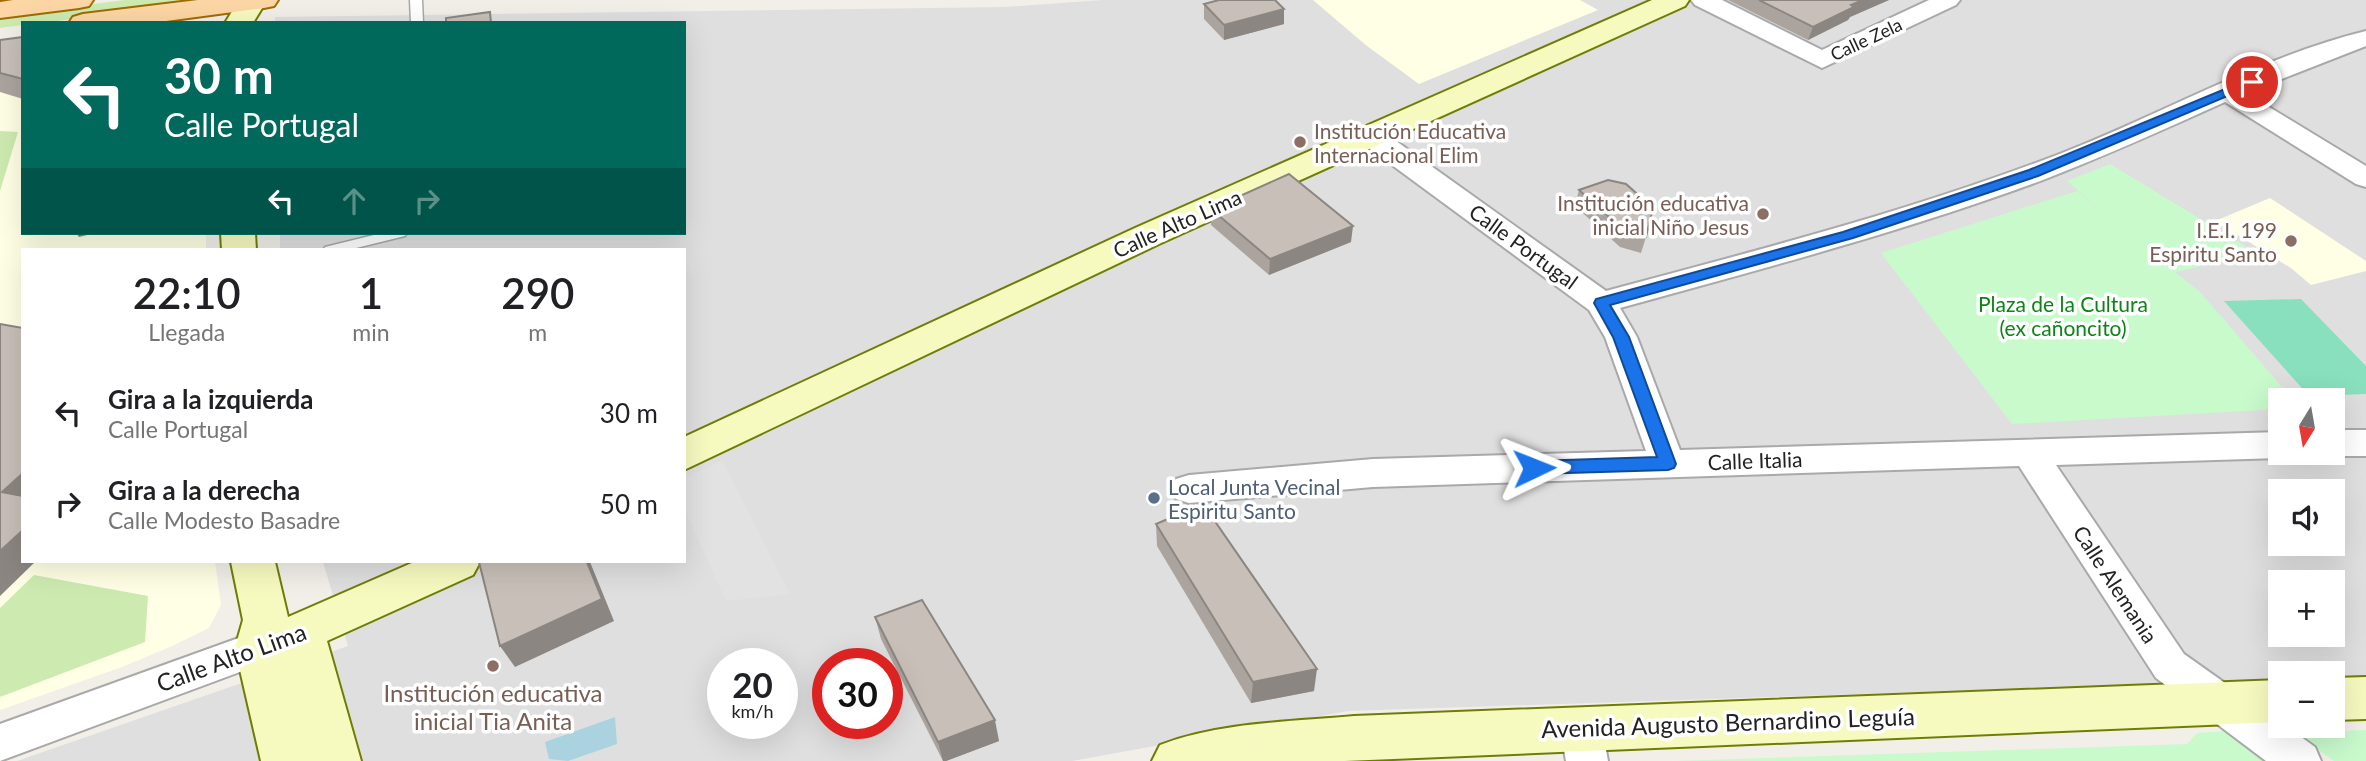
<!DOCTYPE html>
<html lang="es">
<meta charset="utf-8">
<style>
:root{--surface:#fff;--page:#f6f6f6;--text:#202124;--muted:#757577}
body{margin:0;font-family:Lato,sans-serif;background:var(--page);color:var(--text);height:100vh;display:flex;flex-direction:column;font-size:26px;white-space:nowrap}
*{box-sizing:border-box;margin:0}
p{font-size:23px;color:var(--muted)}
.icon{flex:none;width:38px;height:38px;fill:none;stroke:currentColor;stroke-width:2;stroke-linecap:round;stroke-linejoin:round}
.map{position:relative;flex:1;overflow:hidden}
.sheet{position:absolute;left:21px;top:248px;width:665px;height:315px;display:flex;flex-direction:column;background:var(--surface);border-radius:0px;box-shadow:0 7px 28px #0002}
.sheet>*{flex:none}
.hud{position:absolute;left:21px;top:21px;width:665px;height:214px;border-radius:0px;box-shadow:0 7px 28px #0002;background:#00695c;color:#fff;overflow:hidden}
.needle{width:46px;rotate:191deg}
.fabs{position:absolute;left:2268px;top:388px;display:grid;gap:14px}
.fabs a{display:grid;place-items:center;width:77px;height:77px;border-radius:0px;background:var(--surface);box-shadow:0 7px 28px #0002;font-size:35px}
.speed{position:absolute;left:707px;top:648px;display:flex;gap:14px;font-size:35px;font-weight:700;text-align:center}
.speed>*{display:grid;place-content:center;width:91px;height:91px;border-radius:50%;background:var(--surface);box-shadow:0 7px 28px #0002;line-height:1}
.speed small{font-size:18px;font-weight:400}
.speed .limit{border:10px solid #d22;background:#fff;color:#111}
.pin{position:absolute;display:grid;place-items:center;width:60px;height:60px;color:#fff;margin:-30px;border:4px solid #fff;border-radius:50%;box-shadow:0 2px 7px #0007}
.me{position:absolute;width:77px;margin:-38px;rotate:88deg;stroke-linejoin:round;filter:drop-shadow(0 0 5px #0008)}
.turn{display:flex;align-items:center;gap:24px;height:147px;padding:0 28px;font-size:32px}
.turn .icon{width:91px;height:91px;stroke-width:2.5}
.turn b{display:block;font-size:49px;line-height:60px}
.lanes{display:flex;align-items:center;height:66px;padding:0 28px;background:#0003;justify-content:center;gap:35px;direction:ltr}
.lanes .off{opacity:.35}
.eta{display:flex;justify-content:space-evenly;align-items:center;height:119px;text-align:center}
.eta b{font-size:42px;font-weight:600;line-height:49px}
ul{padding:0;list-style:none}
li{display:flex;align-items:center;gap:21px;height:91px;padding:0 28px}
li div{flex:1}
li b{display:block;font-size:26px}
li em{font-style:normal}
.map>svg:first-child{display:block}
</style>
<div class="map">
<svg width="2366" height="761" viewBox="0 0 2366 761">
<rect width="100%" height="100%" fill="#f2efe9"/>
<path fill="#e0dfdf" fill-rule="evenodd" d="M 1103,0 L 2366,0 L 2366,678 L 2333,679 L 2333,674 L 2280,674 L 2280,680 L 1348,711 L 1072,761 L 17,761 L 348,646 L 323,562 L 684,562 L 684,250 L 280,250 L 280,233 L 684,233 L 684,23 L 275,23 L 275,17 L 1005,7 ZM 2280,401 L 2333,401 L 2333,453 L 2280,453 ZM 2280,492 L 2333,492 L 2333,544 L 2280,544 ZM 2280,583 L 2333,583 L 2333,635 L 2280,635 ZM 723,663 L 782,663 L 782,723 L 723,723 ZM 828,663 L 887,663 L 887,723 L 828,723 Z"/>
<g fill="#ffffe5">
<path d="M 1313,0 L 1580,0 L 1598,10 L 1419,84 L 1367,46 Z"/>
<path d="M 23,46 L 23,233 L 206,233 L 206,250 L 23,250 L 23,562 L 215,562 L 221,605 L 209,628 L 172,646 L 122,667 L 0,710 L 0,49 Z"/>
<path d="M 2270,198 L 2366,261 L 2366,271 L 2311,285 L 2291,268 L 2215,221 Z"/>
</g>
<g fill="#cdebb0">
<path d="M 124,0 L 213,0 L 42,23 L 23,23 L 23,25 L 0,28 L 0,16 Z"/>
<path d="M 0,131 L 18,132 L 0,191 Z"/>
<path d="M 34,575 L 148,596 L 145,642 L 0,697 L 0,608 Z"/>
</g>
<g fill="#c8facc">
<path d="M 2110,164 L 2258,254 L 2175,272 L 2201,293 L 2294,401 L 2280,401 L 2280,409 L 2012,424 L 1881,253 L 2077,191 L 2101,211 L 2067,181 Z"/>
<path d="M 2293,726 L 2304,726 L 2314,732 L 2366,730 L 2366,761 L 2334,761 L 2299,736 Z"/>
<path d="M 2223,731 L 2233,734 L 2269,761 L 1675,761 L 2187,744 L 2197,733 Z"/>
</g>
<path fill="#88e0be" d="M 2301,299 L 2366,366 L 2366,394 L 2309,396 L 2224,301 Z"/>
<path fill="#e2e2e2" d="M 722,460 L 790,594 L 726,601 L 684,508 L 684,479 Z"/>
<path fill="#aad3df" d="M 615,717 L 617,744 L 568,761 L 549,759 L 545,742 Z"/>
<g fill="none" stroke-linecap="round" stroke-linejoin="round">
<g stroke="#a9a9a9" stroke-width="3">
<g id="lane">
<path d="M 410,0 L 422,0 L 423,23 L 411,23 Z"/>
<path d="M 382,233 L 407,233 L 405,236 L 348,250 L 323,250 L 325,247 Z"/>
</g>
</g>
<g stroke="#a9a9a9" stroke-width="4">
<g id="street">
<path d="M 1691,0 L 1722,0 L 1822,50 L 1929,0 L 1960,0 L 1956,5 L 1822,68 L 1695,5 Z"/>
<path d="M 2366,31 L 2366,46 L 2246,93 L 2366,166 L 2366,187 L 2356,184 L 2225,102 C 2165,129 2105,156 2043,180 C 1905,231 1762,269 1620,308 L 1637,337 L 1680,450 L 2280,432 L 2280,453 L 2293,453 L 2280,458 L 2056,465 L 2184,654 L 2280,722 L 2280,726 L 2286,726 L 2315,747 L 2321,761 L 2266,761 L 2156,678 L 2019,466 L 1373,487 L 1189,503 L 1176,499 L 1171,489 L 1176,479 L 1189,475 L 1373,459 L 1646,451 L 1605,337 L 1589,310 L 1362,143 L 1358,137 L 1362,131 L 1372,129 L 1382,131 L 1606,291 C 1759,250 1914,210 2062,153 C 2163,114 2260,57 2366,31 Z"/>
<path d="M 2333,430 L 2366,430 L 2366,456 L 2333,456 L 2324,453 L 2333,453 Z"/>
<path d="M 258,631 L 272,636 L 278,648 L 272,660 L 0,761 L 0,724 Z"/>
<path d="M 1581,709 L 1596,715 L 1602,728 L 1608,761 L 1566,761 L 1560,728 L 1566,715 Z"/>
</g>
</g>
<g stroke="#707d05" stroke-width="4">
<g id="secondary">
<path d="M 239,0 L 267,0 L 253,23 L 225,23 Z"/>
<path d="M 1652,0 L 1689,0 L 1685,6 L 1159,244 L 684,470 L 684,437 L 1135,228 Z"/>
<path d="M 221,233 L 255,233 L 256,250 L 222,250 Z"/>
<path d="M 231,562 L 275,562 L 288,617 L 414,562 L 480,562 L 473,575 L 327,641 L 361,761 L 311,761 L 286,658 L 311,761 L 261,761 L 235,648 L 243,620 Z"/>
<path d="M 2366,677 L 2366,719 L 2333,720 L 2333,678 Z"/>
<path d="M 2280,680 L 2280,722 L 1345,761 L 1152,761 L 1160,745 C 1220,722 1290,722 1354,716 Z"/>
</g>
</g>
<g stroke="#a06b00" stroke-width="4">
<g id="primary">
<path d="M 13,0 L 93,0 L 89,6 L 79,8 L 0,18 L 0,2 Z"/>
<path d="M 198,0 L 278,0 L 274,6 L 264,8 L 151,23 L 69,23 L 73,17 L 83,14 Z"/>
</g>
</g>
<use href="#lane" fill="#fff" fill-rule="evenodd"/>
<use href="#street" fill="#fff" fill-rule="evenodd"/>
<use href="#secondary" fill="#f7fabf" fill-rule="evenodd"/>
<use href="#primary" fill="#fcd6a4" fill-rule="evenodd"/>
</g>
<g fill="#aba49e">
<path d="M 1728,0 L 1889,0 L 1850,17 L 1848,20 L 1808,40 Z"/>
<path d="M 1204,4 L 1284,9 L 1284,24 L 1224,40 L 1204,19 Z"/>
<path d="M 23,37 L 23,99 L 0,92 L 0,40 Z"/>
<path d="M 1579,190 L 1646,237 L 1641,253 L 1620,247 L 1575,206 Z"/>
<path d="M 1211,209 L 1351,242 L 1269,275 L 1211,225 Z"/>
<path d="M 1156,524 L 1314,691 L 1251,703 L 1157,546 Z"/>
<path d="M 875,617 L 999,741 L 946,761 L 943,761 L 881,639 Z"/>
</g>
<g fill="#8b8681">
<path d="M 1863,0 L 1889,0 L 1850,17 L 1848,20 L 1808,40 L 1813,27 L 1851,5 Z"/>
<path d="M 1284,9 L 1284,24 L 1224,40 L 1224,25 Z"/>
<path d="M 1353,226 L 1351,242 L 1269,275 L 1270,259 Z"/>
<path d="M 76,233 L 95,233 L 79,237 Z"/>
<path d="M 23,473 L 23,512 L 2,492 Z"/>
<path d="M 23,530 L 23,562 L 35,562 L 0,596 L 0,551 Z"/>
<path d="M 587,562 L 590,562 L 614,621 L 515,667 L 500,646 Z"/>
<path d="M 1317,669 L 1314,691 L 1251,703 L 1253,682 Z"/>
<path d="M 995,720 L 999,741 L 946,761 L 943,761 L 938,742 Z"/>
</g>
<g fill="#c7bfb8" stroke="#8b8681" stroke-width="2">
<path d="M 1219,0 L 1275,0 L 1284,9 L 1224,25 L 1204,4 Z"/>
<path d="M 1759,0 L 1863,0 L 1851,5 L 1854,7 L 1813,27 Z"/>
<path d="M 490,12 L 491,23 L 446,23 L 446,18 Z"/>
<path d="M 23,37 L 23,79 L 0,73 L 0,40 Z"/>
<path d="M 1289,174 L 1353,226 L 1270,259 L 1211,209 Z"/>
<path d="M 1608,180 L 1626,184 L 1653,208 L 1646,237 L 1625,231 L 1579,190 Z"/>
<path d="M 0,324 L 23,328 L 23,473 L 2,492 L 23,496 L 23,530 L 0,551 Z"/>
<path d="M 1203,504 L 1317,669 L 1253,682 L 1156,524 Z"/>
<path d="M 479,562 L 587,562 L 602,599 L 500,646 Z"/>
<path d="M 922,600 L 995,720 L 938,742 L 875,617 Z"/>
</g>
<path fill="#1a73e8" stroke="#114b97" stroke-width="2" d="M 2252,78 L 2258,82 L 2256,84 L 2038,176 L 1853,238 L 1610,305 L 1629,337 L 1676,464 L 1674,468 L 1668,470 L 1534,474 L 1528,472 L 1526,468 L 1528,463 L 1534,461 L 1657,457 L 1613,337 L 1594,303 L 1596,299 L 1843,232 L 2029,170 Z"/>
<g fill="#8d6e63" stroke="#fff" stroke-width="2.5">
<circle cx="1300" cy="142" r="7"/>
<circle cx="1763" cy="214" r="7"/>
<circle cx="2291" cy="241" r="7"/>
<circle cx="493" cy="666" r="7"/>
</g>
<circle fill="#5c6f8a" stroke="#fff" stroke-width="2.5" cx="1154" cy="498" r="7"/>
<g text-anchor="middle" dominant-baseline="central" stroke-width="7" stroke-linejoin="round" paint-order="stroke">
<g font-size="18" fill="#222" stroke="#fff">
<text transform="translate(1866 39) rotate(-25)">Calle Zela</text>
</g>
<g font-size="21" fill="#785e54" stroke="#fff" text-anchor="end">
<text x="1314" y="130" text-anchor="start">Institución Educativa<tspan x="1314" dy="24">Internacional Elim</tspan></text>
<text x="1749" y="202">Institución educativa<tspan x="1749" dy="24">inicial Niño Jesus</tspan></text>
<text x="2277" y="229">I.E.I. 199<tspan x="2277" dy="24">Espiritu Santo</tspan></text>
</g>
<g font-size="21" fill="#222" stroke="#fff">
<text transform="translate(1177 223) rotate(-24)">Calle Alto Lima</text>
<text transform="translate(1524 246) rotate(36)">Calle Portugal</text>
<text transform="translate(1755 460) rotate(-2)">Calle Italia</text>
<text transform="translate(2116 584) rotate(57)">Calle Alemania</text>
</g>
<g font-size="21" fill="#0c8416" stroke="#fff">
<text x="2063" y="303">Plaza de la Cultura<tspan x="2063" dy="24">(ex cañoncito)</tspan></text>
</g>
<g font-size="21" fill="#4e5e75" stroke="#fff" text-anchor="start">
<text x="1168" y="486">Local Junta Vecinal<tspan x="1168" dy="24">Espiritu Santo</tspan></text>
</g>
<g font-size="24" fill="#222" stroke="#fff">
<text transform="translate(231 657) rotate(-20)">Calle Alto Lima</text>
<text transform="translate(1728 722) rotate(-2)">Avenida Augusto Bernardino Leguía</text>
</g>
<g font-size="24" fill="#785e54" stroke="#fff">
<text x="493" y="692">Institución educativa<tspan x="493" dy="28">inicial Tia Anita</tspan></text>
</g>
</g>
</svg>
<div class="fabs">
<a><svg class="needle" viewBox="-14 -14 28 28"><path d="M0-13l5 13h-10z" fill="#e53935"/><path d="M0 13l5-13h-10z" fill="#757577"/></svg></a>
<a><svg class="icon" aria-label="sound" viewBox="0 0 24 24"><path d="M4 9h4l5-4v14l-5-4H4zM17 9q2 3 0 6"/></svg></a>
<a>+</a>
<a>−</a>
</div>
<div class="speed"><div>20<small>km/h</small></div><div class="limit">30</div></div>
<div class="pin" style="left:2252px;top:82px;background:#d93025"><svg class="icon" aria-label="arrive" viewBox="0 0 24 24"><path d="M6 21V4h12l-3 4 3 4H6"/></svg></div>
<svg class="me" style="left:1534px;top:468px" viewBox="-20 -20 40 40"><path d="M0-17L14 15 0 8-14 15z" fill="#1a73e8" stroke="#fff" stroke-width="4"/></svg>
<div class="hud">
<div class="turn"><svg class="icon" aria-label="left" viewBox="0 0 24 24"><path d="M17 20v-9H6M10 6l-5 5 5 5"/></svg><div><b>30 m</b>Calle Portugal</div></div>
<div class="lanes"><svg class="icon" aria-label="left" viewBox="0 0 24 24"><path d="M17 20v-9H6M10 6l-5 5 5 5"/></svg><svg class="icon off" aria-label="ahead" viewBox="0 0 24 24"><path d="M12 20V5M6 11l6-6 6 6"/></svg><svg class="icon off" aria-label="right" viewBox="0 0 24 24"><path d="M7 20v-9h11M14 6l5 5-5 5"/></svg></div>
</div>
<section class="sheet">
<div class="eta">
<div><b>22:10</b><p>Llegada</p></div>
<div><b>1</b><p>min</p></div>
<div><b>290</b><p>m</p></div>
</div>
<ul>
<li><svg class="icon" aria-label="left" viewBox="0 0 24 24"><path d="M17 20v-9H6M10 6l-5 5 5 5"/></svg><div><b>Gira a la izquierda</b><p>Calle Portugal</p></div><em>30 m</em></li>
<li><svg class="icon" aria-label="right" viewBox="0 0 24 24"><path d="M7 20v-9h11M14 6l5 5-5 5"/></svg><div><b>Gira a la derecha</b><p>Calle Modesto Basadre</p></div><em>50 m</em></li>
</ul>
</section>
</div>
